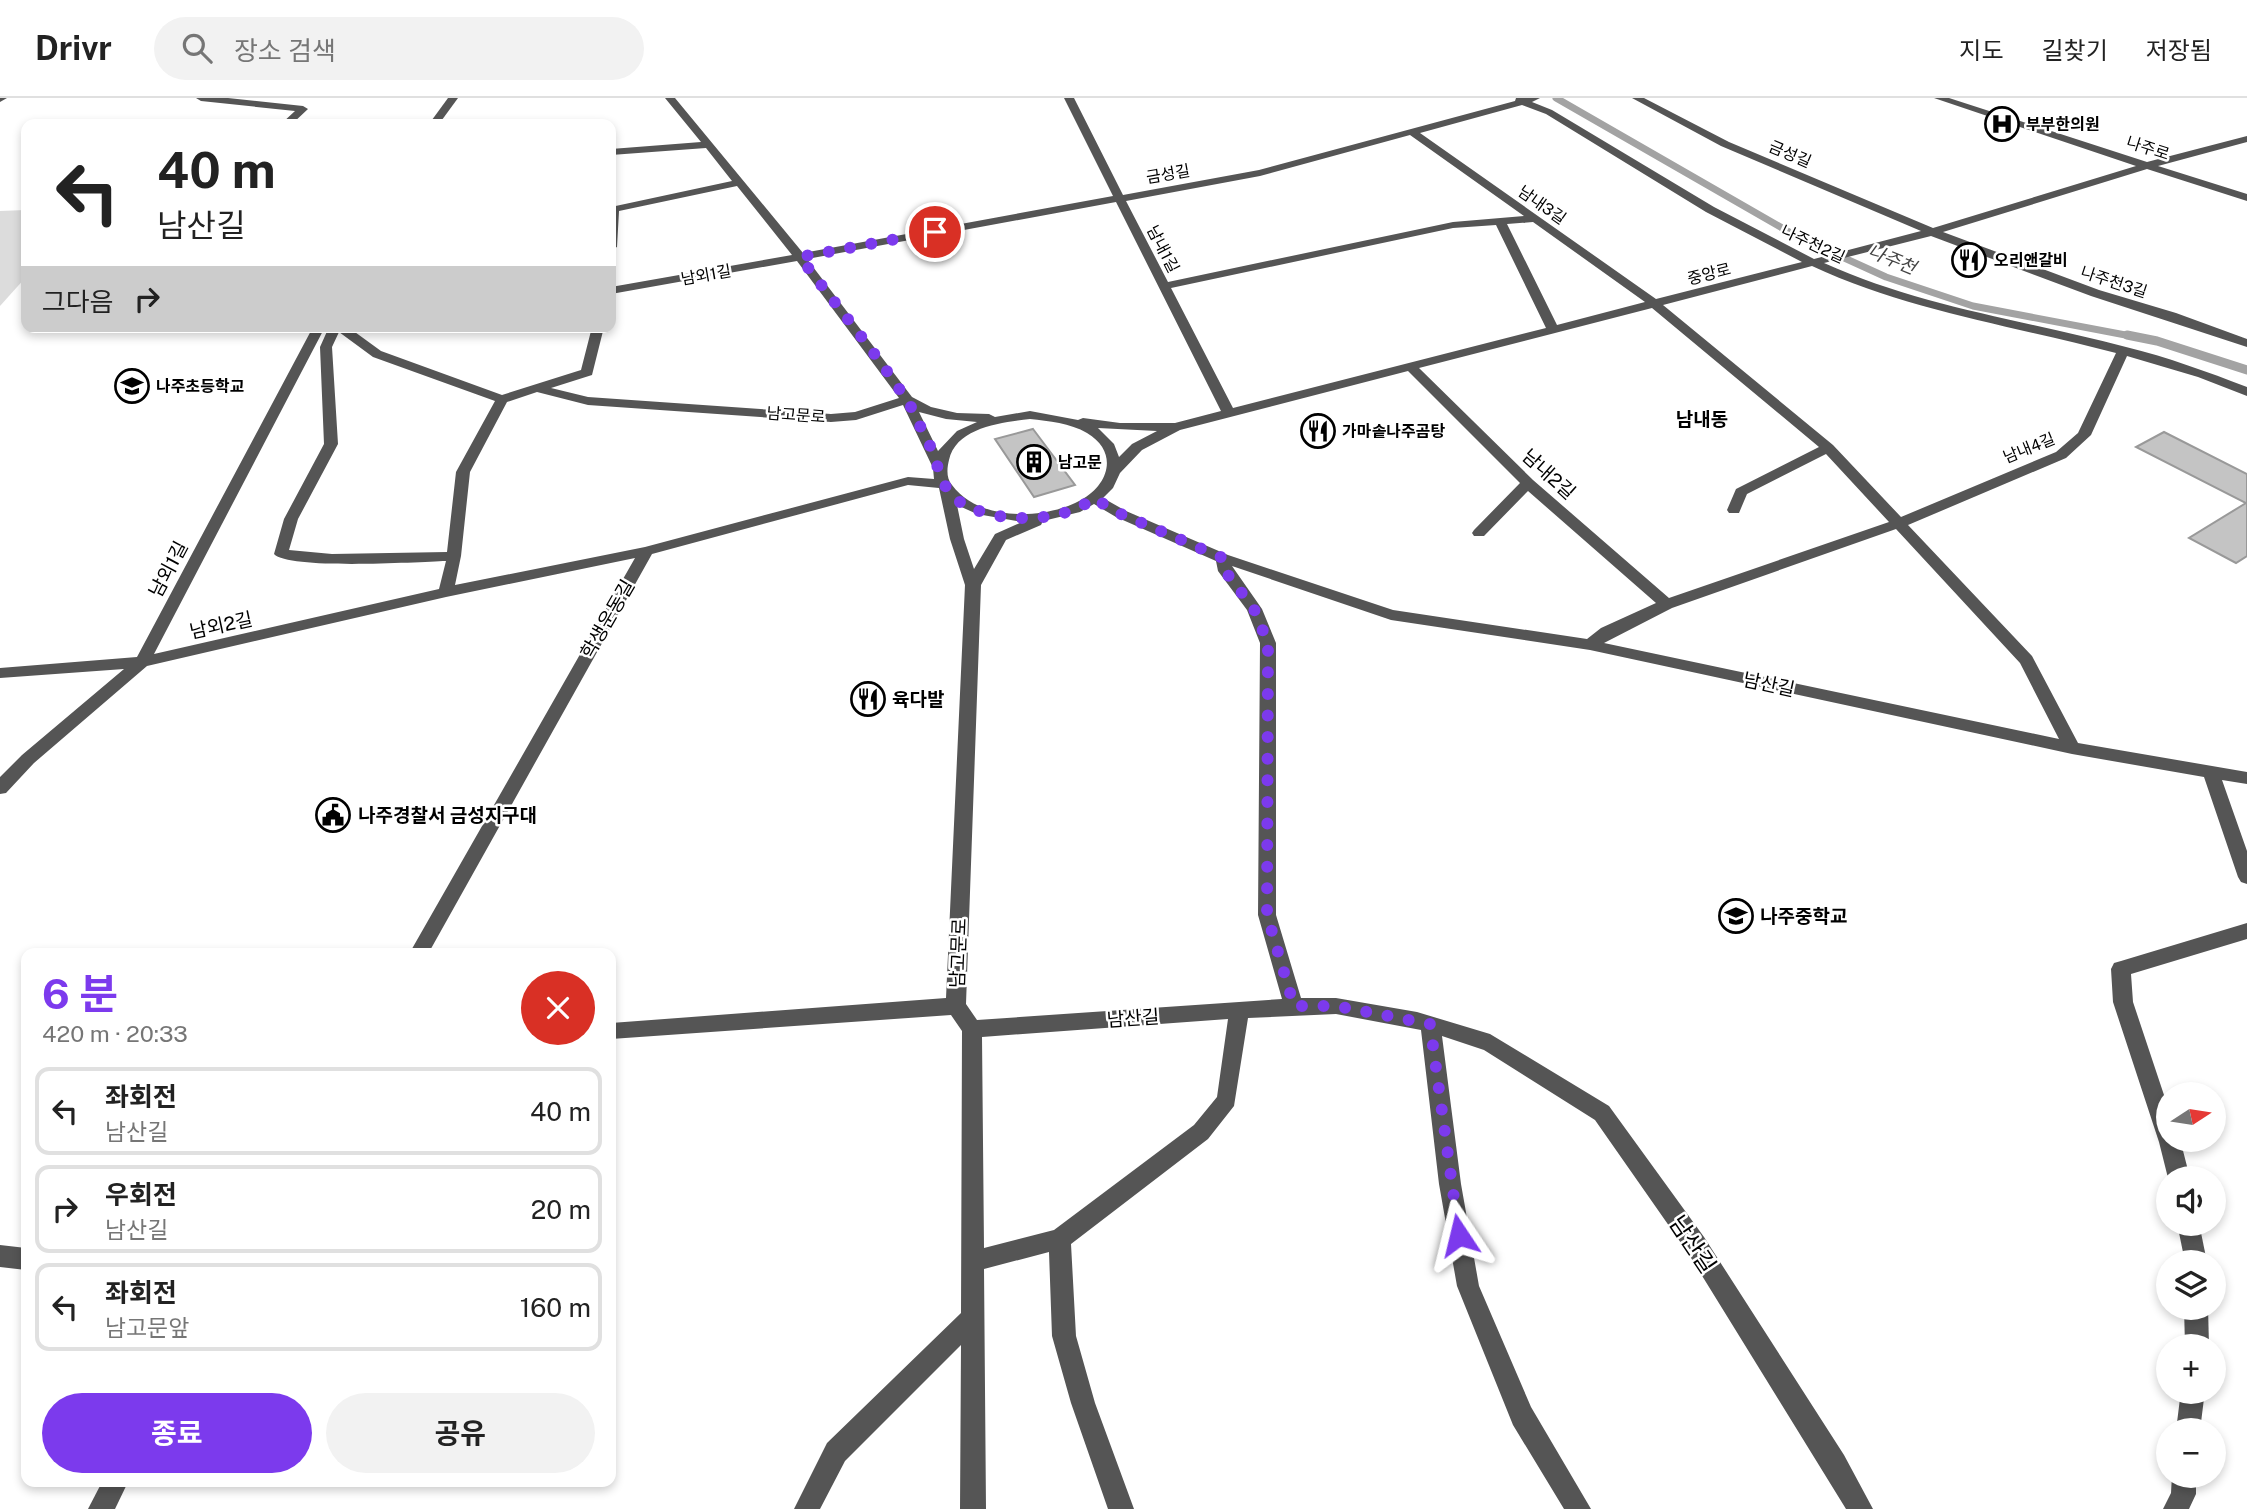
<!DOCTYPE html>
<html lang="ko">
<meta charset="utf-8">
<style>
:root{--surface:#fff;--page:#f2f2f2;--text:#222;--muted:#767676;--line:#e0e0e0;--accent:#7c3aed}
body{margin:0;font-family:"Public Sans","Noto Sans KR",sans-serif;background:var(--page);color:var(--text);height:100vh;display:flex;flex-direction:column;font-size:26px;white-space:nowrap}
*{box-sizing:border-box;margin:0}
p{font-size:23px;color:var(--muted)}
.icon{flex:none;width:38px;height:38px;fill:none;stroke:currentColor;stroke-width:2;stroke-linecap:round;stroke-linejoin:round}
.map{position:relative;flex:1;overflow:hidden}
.sheet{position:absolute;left:21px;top:850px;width:595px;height:539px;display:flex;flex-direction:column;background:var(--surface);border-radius:14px;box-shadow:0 4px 10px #0003}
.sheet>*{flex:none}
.hud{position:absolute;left:21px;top:21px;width:595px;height:214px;border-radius:14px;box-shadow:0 4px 10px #0003;background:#fff;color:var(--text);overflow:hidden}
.needle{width:46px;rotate:78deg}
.tools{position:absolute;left:2156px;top:984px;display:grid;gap:14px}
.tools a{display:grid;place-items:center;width:70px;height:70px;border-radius:50%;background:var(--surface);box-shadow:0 4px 10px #0003;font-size:35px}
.pin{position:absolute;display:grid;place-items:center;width:60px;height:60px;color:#fff;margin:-30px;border:4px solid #fff;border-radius:50%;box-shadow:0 2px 7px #0007}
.me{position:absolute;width:77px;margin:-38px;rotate:350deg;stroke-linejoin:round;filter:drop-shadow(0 0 5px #0008)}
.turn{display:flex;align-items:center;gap:24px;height:147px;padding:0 21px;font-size:32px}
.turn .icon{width:91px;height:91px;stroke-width:2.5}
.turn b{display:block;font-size:49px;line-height:60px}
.then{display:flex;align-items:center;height:66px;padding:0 21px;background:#0003;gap:14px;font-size:26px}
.round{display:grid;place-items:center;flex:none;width:74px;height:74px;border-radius:37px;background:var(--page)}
.overview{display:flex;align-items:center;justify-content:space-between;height:119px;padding:0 21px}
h1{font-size:42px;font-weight:700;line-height:52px;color:var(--accent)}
.button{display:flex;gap:14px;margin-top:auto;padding:14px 21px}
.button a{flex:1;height:80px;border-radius:42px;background:var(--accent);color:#fff;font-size:28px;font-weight:700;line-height:80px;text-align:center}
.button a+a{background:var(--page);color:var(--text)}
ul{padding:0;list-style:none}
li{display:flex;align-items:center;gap:21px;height:88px;margin:0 14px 10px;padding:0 7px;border:4px solid var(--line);border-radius:14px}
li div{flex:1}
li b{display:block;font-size:26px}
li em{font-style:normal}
header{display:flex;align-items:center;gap:42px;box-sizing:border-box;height:98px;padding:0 35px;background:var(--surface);border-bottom:2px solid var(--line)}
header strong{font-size:33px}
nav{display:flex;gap:38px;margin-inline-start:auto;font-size:24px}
.search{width:490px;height:63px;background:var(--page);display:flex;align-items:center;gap:18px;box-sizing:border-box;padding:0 24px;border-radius:38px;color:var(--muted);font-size:26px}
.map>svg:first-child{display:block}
</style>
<header>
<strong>Drivr</strong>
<div class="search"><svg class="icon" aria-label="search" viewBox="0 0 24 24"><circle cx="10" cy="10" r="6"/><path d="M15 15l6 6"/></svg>장소 검색</div>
<nav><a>지도</a><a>길찾기</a><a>저장됨</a></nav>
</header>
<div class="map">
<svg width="2247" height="1411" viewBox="0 0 2247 1411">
<rect width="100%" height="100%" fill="#fff"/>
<path fill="#dcdcdc" d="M 26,112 L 26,179 L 0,208 L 0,113 Z"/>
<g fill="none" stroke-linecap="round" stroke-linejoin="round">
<path stroke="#a3a3a3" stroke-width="7" d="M 1556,0 L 1796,138 L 1886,179 L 1973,208 L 2136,239"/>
<path stroke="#a3a3a3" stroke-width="9" d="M 2127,237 L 2157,243 L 2247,272"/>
</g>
<g fill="#c4c4c4" stroke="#999" stroke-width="2">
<path d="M 1033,331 L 1075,387 L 1034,399 L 995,341 Z"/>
<path d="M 2164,334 L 2247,376 L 2247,458 L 2236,465 L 2189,440 L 2246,405 L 2136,349 Z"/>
</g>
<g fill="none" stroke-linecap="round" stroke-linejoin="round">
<g fill="#555" fill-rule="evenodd">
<path d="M 0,0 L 7,0 L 0,4 Z"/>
<path d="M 196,0 L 228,0 L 303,8 L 308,11 L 292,26 L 281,26 L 295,13 L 201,3 Z"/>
<path d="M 448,0 L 458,0 L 439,26 L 429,26 Z"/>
<path d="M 665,0 L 675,0 L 803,155 L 1113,98 L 1064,0 L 1074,0 L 1123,97 L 1259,72 L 1515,3 L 1516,0 L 1540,0 L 1532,4 L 1552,12 L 1714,109 L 1814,161 L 1921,133 L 1721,48 L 1632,0 L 1644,0 L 1729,44 L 1933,130 L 2136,68 L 1934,0 L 1949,0 L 2147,64 L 2247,38 L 2247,44 L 2158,68 L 2247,96 L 2247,103 L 2147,71 L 1943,134 L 2099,192 L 2176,215 L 2247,241 L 2247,249 L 2091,198 L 1931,138 L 1824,165 C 1921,209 2025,222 2126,249 C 2167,259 2208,274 2247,289 L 2247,298 L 2198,279 L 2127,258 L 2091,337 L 2066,360 L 1908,427 L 2032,558 L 2078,645 L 2247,674 L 2247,686 L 2222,682 L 2247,753 L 2247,786 L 2241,784 L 2238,779 L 2204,679 L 2072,656 L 1590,552 L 1391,522 L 1232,468 L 1262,511 L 1276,545 L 1276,817 L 1301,900 L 1336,900 L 1417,914 L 1490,936 L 1609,1008 L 1704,1139 L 1844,1357 L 1873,1411 L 1846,1411 L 1688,1155 L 1595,1022 L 1484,952 L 1442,938 L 1461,1086 L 1479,1188 L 1531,1309 L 1591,1411 L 1564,1411 L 1513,1327 L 1457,1188 L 1439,1086 L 1421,932 L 1336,916 L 1248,920 L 1234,1008 L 1208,1041 L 1071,1146 L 1076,1238 L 1095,1305 L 1134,1411 L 1108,1411 L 1071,1305 L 1052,1238 L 1049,1154 L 984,1171 L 986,1411 L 960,1411 L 961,1247 L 845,1363 L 820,1411 L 794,1411 L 827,1345 L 961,1215 L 962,933 L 951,917 L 611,941 L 611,925 L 946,900 L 965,487 L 950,441 L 939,390 L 908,387 L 652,456 L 428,856 L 409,856 L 635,460 L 446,499 L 147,568 L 34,665 L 6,695 L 0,696 L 0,679 L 22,657 L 124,571 L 0,580 L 0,570 L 137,559 L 313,229 L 325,229 L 154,556 L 439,491 L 446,463 C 417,464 289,472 274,456 L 284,421 L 324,346 L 320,249 L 329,229 L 348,229 L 381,253 L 502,297 L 581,272 L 592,229 L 604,229 L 592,277 L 551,290 L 588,299 L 831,316 L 855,314 L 899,300 L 797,163 L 611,196 L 611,189 L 792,157 L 737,88 L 619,113 L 617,149 L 611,152 L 611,109 L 732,83 L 706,50 L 611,57 L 611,51 L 701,44 ZM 1522,7 L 1546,16 L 1706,114 L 1802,164 L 1656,201 L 1420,35 ZM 1410,37 L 1524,118 L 1453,124 L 1168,184 L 1126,103 L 1260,78 ZM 1116,104 L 1221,313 L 1175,325 L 1120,325 L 1083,320 L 1078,322 L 1030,313 L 995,319 L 989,316 L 957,315 L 931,309 L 912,299 L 807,161 ZM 1533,124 L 1645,204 L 1557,227 L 1507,126 ZM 1496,127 L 1546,230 L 1233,310 L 1171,190 L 1453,130 ZM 1812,168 C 1909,213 2014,228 2116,255 L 2078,335 L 2056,354 L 1901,419 L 1833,347 L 1663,207 ZM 1652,210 L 1819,349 L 1736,391 L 1727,412 L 1729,415 L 1739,415 L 1747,396 L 1826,356 L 1889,424 L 1669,500 L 1533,382 L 1419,270 ZM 339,234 L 373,259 L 495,303 L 456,374 L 447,454 L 332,456 L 289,452 L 298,421 L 338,346 L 332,249 ZM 1408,273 L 1520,385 L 1474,432 L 1472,435 L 1474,438 L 1484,438 L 1528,393 L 1656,505 L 1601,530 L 1587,541 L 1393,512 L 1228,457 L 1126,413 L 1103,400 L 1113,390 L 1120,375 L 1142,352 L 1180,332 ZM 537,294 L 588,307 L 831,324 L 856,322 L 903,307 L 933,370 L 934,381 L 908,379 L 645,449 L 455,487 L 461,458 L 470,374 L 507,304 ZM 919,314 L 946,321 L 977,324 L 957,333 L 938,353 ZM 1030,321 C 1049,323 1070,325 1087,335 C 1119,354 1109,387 1081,402 C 1045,422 979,424 952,387 C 946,380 947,370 949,362 C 956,329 1003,324 1030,321 ZM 1098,330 L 1157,333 L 1132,346 L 1119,359 L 1114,346 ZM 1094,406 L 1116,419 L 1216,463 L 1218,473 L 1247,512 L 1260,545 L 1258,817 L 1282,901 L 977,922 L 966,906 L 981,487 L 1006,442 L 1041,427 L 1043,423 L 1080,414 ZM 957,407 L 977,416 L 1022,424 L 995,436 L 974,471 L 964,441 ZM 1896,431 L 2020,565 L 2059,641 L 1604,545 L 1672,510 ZM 1228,921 L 1217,999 L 1194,1027 L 1054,1132 L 984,1150 L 982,939 Z"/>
<path d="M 2247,825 L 2247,841 L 2131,876 L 2133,904 L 2168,1009 L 2168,1041 L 2180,1041 L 2190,1080 L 2168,1080 L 2159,1044 L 2113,904 L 2111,871 L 2114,865 L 2121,863 Z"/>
<path d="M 2177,1125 L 2199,1125 L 2207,1164 L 2185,1164 Z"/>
<path d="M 0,1147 L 26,1150 L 26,1172 L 0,1169 Z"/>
<path d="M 2184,1209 L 2208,1209 L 2209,1248 L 2185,1248 Z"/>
<path d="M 2181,1293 L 2205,1293 L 2200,1332 L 2176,1332 Z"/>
<path d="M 2172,1377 L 2196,1377 L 2196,1396 L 2189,1411 L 2163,1411 L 2171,1395 Z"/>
<path d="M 102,1384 L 128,1384 L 115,1411 L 88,1411 Z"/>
</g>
</g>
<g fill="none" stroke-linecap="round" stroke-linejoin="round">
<path stroke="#7c3aed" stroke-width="12" stroke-dasharray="0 21.6" d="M 935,134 L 800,159 C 835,206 874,252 906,301 C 915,314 920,330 928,344 C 938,362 939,387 956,401 C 987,426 1063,427 1093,400 L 1121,416 L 1223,460 L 1225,473 L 1254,511 L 1268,545 L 1267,817 L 1294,908 L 1336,908 L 1430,926 L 1459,1137"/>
</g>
<defs>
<g id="hospital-ring" transform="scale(1.75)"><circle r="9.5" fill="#fff" stroke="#000" stroke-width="1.5"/><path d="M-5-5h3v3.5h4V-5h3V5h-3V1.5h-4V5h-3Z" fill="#000"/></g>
<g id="restaurant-ring" transform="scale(1.75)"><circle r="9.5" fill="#fff" stroke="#000" stroke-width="1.5"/><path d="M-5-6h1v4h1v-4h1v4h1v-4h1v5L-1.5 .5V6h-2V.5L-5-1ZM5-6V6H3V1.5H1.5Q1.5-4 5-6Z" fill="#000"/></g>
<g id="school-ring" transform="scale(1.75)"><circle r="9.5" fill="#fff" stroke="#000" stroke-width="1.5"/><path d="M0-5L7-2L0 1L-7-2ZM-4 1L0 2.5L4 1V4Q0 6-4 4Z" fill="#000"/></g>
<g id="building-ring" transform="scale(1.75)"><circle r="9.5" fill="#fff" stroke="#000" stroke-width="1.5"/><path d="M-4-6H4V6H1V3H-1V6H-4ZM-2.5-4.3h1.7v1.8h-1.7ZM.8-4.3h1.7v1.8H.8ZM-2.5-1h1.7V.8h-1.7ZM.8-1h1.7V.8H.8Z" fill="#000"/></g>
<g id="civic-ring" transform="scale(1.75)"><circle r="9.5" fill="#fff" stroke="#000" stroke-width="1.5"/><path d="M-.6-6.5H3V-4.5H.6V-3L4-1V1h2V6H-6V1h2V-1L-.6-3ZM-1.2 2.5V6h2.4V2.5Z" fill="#000"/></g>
</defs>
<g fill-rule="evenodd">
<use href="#hospital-ring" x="2002" y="26"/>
<use href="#restaurant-ring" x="1969" y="162"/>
<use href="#school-ring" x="132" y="288"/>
<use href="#restaurant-ring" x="1318" y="333"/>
<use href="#building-ring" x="1034" y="364"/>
<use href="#restaurant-ring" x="868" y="601"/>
<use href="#civic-ring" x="333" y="717"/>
<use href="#school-ring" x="1736" y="818"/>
</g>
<g text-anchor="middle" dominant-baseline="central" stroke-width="5" stroke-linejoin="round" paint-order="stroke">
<g font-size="16" font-weight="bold" fill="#000" stroke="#fff" text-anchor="start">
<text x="2026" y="26">부부한의원</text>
<text x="1994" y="162">오리앤갈비</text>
<text x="156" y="288">나주초등학교</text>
<text x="1342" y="333">가마솥나주곰탕</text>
<text x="1058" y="364">남고문</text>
</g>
<g font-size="16" fill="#000" stroke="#fff">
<text transform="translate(2148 50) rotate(18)">나주로</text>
<text transform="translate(1790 56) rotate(23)">금성길</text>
<text transform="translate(1168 76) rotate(-10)">금성길</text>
<text transform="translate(1542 107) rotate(35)">남내3길</text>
<text transform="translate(1813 146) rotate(25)">나주천2길</text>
<text transform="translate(1163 151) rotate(63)">남내1길</text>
<text transform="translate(1709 176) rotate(-14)">중앙로</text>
<text transform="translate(706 177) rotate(-10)">남외1길</text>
<text transform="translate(2114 184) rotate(18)">나주천3길</text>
<text transform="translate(796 317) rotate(4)">남고문로</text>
<text transform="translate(2029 350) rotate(-22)">남내4길</text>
</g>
<g font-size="18" font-style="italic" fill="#444" stroke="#fff">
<text transform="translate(1892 161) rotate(22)">나주천</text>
</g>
<g font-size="19" font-weight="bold" fill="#000" stroke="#fff">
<text x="1702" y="321">남내동</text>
</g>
<g font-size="19" fill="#000" stroke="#fff">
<text transform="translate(1549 376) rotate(42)">남내2길</text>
<text transform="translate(168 471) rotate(-62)">남외1길</text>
<text transform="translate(607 521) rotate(-60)">학생운동길</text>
<text transform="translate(221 527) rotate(-12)">남외2길</text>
<text transform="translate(1769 586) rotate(12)">남산길</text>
<text transform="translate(958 855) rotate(-88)">남고문로</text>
<text transform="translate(1133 920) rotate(-4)">남산길</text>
</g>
<g font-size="19" font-weight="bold" fill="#000" stroke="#fff" text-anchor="start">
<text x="892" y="601">육다발</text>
<text x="358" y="717">나주경찰서 금성지구대</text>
<text x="1760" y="818">나주중학교</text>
</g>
<g font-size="23" fill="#000" stroke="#fff">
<text transform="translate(1693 1146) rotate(56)">남산길</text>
</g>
</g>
</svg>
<div class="tools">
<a><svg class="needle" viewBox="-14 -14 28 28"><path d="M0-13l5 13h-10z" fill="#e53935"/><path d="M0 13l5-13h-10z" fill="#767676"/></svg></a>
<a><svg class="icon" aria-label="sound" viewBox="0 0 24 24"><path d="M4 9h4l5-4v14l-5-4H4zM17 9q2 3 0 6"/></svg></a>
<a><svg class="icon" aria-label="layers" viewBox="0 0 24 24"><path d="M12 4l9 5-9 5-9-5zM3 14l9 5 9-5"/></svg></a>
<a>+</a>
<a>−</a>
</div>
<div class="pin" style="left:935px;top:134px;background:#d93025"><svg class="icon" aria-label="arrive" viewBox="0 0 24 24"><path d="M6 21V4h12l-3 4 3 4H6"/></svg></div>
<svg class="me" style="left:1459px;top:1137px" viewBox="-20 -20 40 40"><path d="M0-17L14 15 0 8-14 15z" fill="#7c3aed" stroke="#fff" stroke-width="4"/></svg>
<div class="hud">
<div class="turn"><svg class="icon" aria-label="left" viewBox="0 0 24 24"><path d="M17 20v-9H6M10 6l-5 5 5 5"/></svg><div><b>40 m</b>남산길</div></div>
<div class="then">그다음<svg class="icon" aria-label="right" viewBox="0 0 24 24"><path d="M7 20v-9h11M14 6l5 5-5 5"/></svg></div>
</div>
<section class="sheet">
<div class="overview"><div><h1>6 분</h1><p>420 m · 20:33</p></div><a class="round" style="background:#d93025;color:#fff"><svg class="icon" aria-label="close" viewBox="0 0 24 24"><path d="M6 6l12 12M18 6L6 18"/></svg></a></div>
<ul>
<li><svg class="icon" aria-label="left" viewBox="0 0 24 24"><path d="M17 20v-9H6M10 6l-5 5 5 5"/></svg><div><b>좌회전</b><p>남산길</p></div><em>40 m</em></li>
<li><svg class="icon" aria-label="right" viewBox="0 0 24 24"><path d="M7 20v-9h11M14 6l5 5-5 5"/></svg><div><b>우회전</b><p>남산길</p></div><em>20 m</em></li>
<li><svg class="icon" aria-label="left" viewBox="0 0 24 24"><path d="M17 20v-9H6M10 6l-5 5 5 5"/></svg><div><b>좌회전</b><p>남고문앞</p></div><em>160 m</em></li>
</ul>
<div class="button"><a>종료</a><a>공유</a></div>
</section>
</div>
